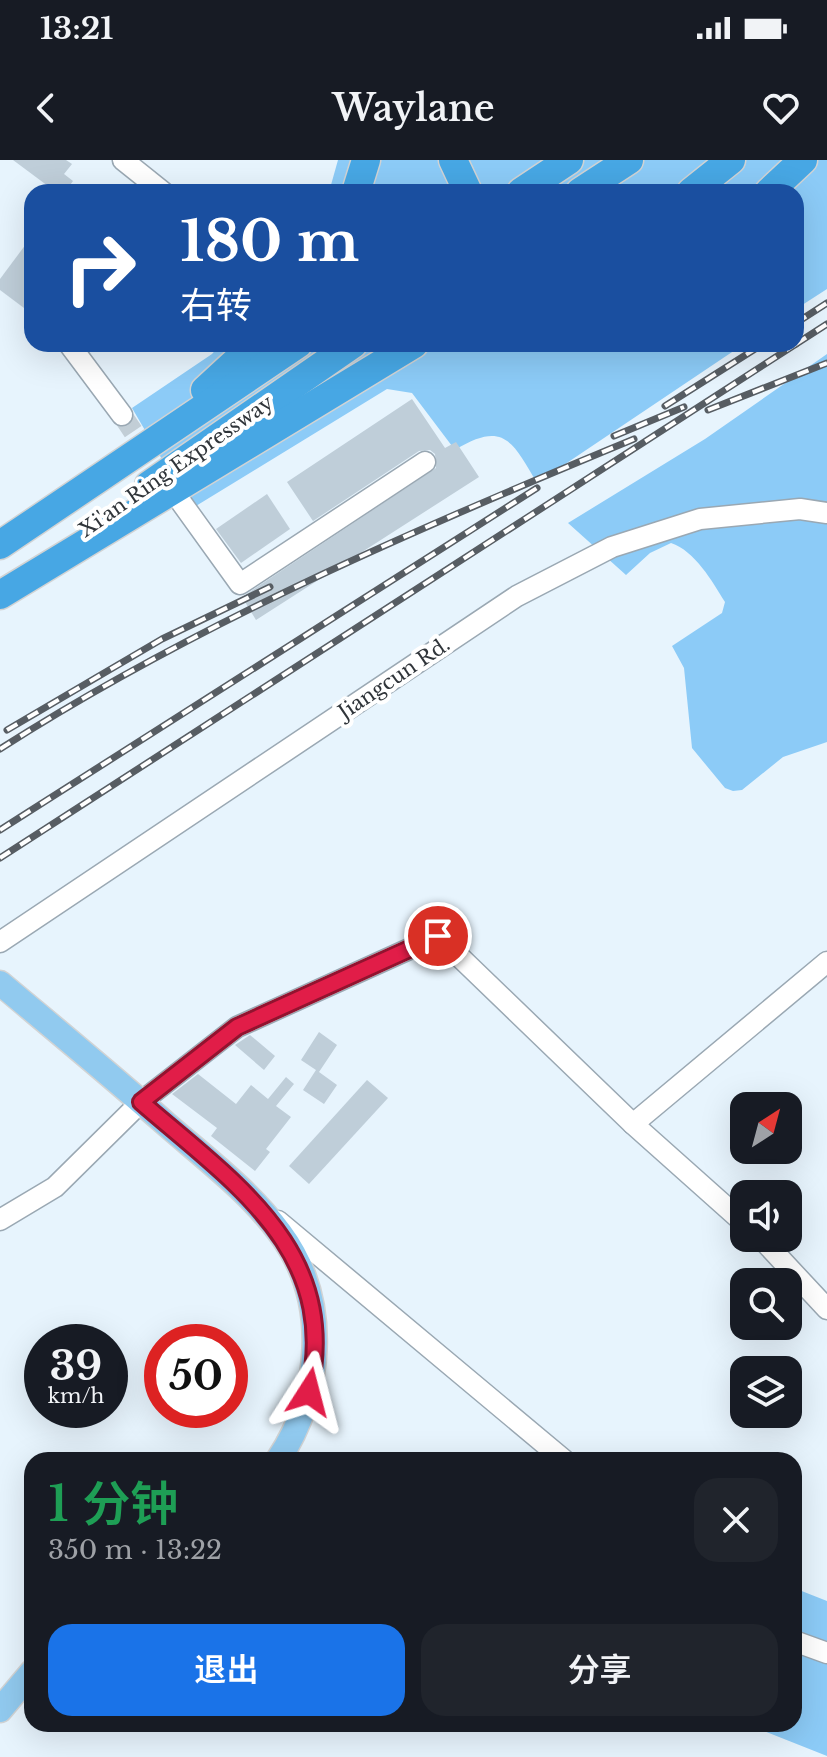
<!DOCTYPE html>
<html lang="zh">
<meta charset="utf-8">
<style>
:root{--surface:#171b24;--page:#20242c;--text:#f1f3f6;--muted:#9ea1a6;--accent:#1a73e8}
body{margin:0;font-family:"Libre Baskerville","Noto Sans SC",serif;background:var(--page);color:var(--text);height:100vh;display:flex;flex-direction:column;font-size:30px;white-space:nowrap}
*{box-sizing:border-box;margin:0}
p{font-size:26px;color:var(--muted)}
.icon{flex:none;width:44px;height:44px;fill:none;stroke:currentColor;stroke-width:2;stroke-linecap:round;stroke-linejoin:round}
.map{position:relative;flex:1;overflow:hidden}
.side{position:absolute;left:24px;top:1292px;width:778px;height:280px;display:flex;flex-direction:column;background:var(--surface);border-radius:24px;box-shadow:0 8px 32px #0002}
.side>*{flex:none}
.banner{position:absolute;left:24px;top:24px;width:780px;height:168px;border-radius:24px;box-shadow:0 8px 32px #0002;background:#1a4fa0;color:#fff;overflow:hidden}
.needle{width:52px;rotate:36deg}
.buttons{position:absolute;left:730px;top:932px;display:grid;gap:16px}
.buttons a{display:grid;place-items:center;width:72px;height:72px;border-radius:16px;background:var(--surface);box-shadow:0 8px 32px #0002;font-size:40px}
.speed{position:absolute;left:24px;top:1164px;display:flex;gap:16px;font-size:40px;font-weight:700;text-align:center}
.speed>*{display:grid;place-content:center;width:104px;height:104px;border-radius:50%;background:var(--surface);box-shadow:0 8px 32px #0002;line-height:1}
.speed small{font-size:20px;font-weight:400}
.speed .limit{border:12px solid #d22;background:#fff;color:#111}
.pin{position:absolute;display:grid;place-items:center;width:68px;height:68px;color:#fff;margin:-34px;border:4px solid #fff;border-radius:50%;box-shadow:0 2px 8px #0007}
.me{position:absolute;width:88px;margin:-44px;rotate:9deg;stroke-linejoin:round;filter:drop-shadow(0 0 6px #0008)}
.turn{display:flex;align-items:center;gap:28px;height:168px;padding:0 24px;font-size:36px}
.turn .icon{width:104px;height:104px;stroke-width:2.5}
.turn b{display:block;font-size:56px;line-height:68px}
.round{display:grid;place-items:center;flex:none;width:84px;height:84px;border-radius:24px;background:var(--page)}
.headline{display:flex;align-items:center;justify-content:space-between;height:136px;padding:0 24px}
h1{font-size:48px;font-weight:600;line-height:60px;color:#1e9e55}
.cta{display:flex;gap:16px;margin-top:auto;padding:16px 24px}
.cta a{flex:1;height:92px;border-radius:24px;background:var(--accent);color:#fff;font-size:32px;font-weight:600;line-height:92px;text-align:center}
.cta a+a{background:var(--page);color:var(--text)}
.status{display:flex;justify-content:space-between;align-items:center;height:56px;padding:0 40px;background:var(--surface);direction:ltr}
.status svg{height:22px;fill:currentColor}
header{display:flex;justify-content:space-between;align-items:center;height:104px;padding:0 24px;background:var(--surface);font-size:36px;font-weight:600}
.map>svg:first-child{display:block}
</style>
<div class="status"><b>13:21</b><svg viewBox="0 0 49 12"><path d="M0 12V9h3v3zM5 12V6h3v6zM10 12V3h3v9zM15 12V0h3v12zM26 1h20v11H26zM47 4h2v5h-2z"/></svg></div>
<header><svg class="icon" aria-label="back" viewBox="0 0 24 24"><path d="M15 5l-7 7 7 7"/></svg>Waylane<svg class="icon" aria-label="heart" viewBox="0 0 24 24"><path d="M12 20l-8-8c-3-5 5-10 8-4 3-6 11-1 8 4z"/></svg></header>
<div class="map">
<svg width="827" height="1597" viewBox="0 0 827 1597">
<rect width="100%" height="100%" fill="#e7f4fd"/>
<g fill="#8ccbf7">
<path d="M 338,0 L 827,0 L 827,129 L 796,149 L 796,32 L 329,32 Z"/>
<path d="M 221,184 L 744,184 L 537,323 C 512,280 503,261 455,290 L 412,233 L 387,229 L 191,349 L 132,248 L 212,194 Z"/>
<path d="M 827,194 L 827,582 L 783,597 L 742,630 L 733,631 L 725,628 L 692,588 L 684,508 L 672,486 L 722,453 L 725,442 C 712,421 695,391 671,383 L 650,393 L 626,415 L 568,363 L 705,279 Z"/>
<path d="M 794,1428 L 827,1441 L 827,1596 L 746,1564 L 794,1564 Z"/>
</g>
<g fill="#bfced9">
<path d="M 13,0 L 66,0 L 72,4 L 64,14 L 73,21 L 65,32 L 56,32 Z"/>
<path d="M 32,76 L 32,154 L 0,130 L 0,119 Z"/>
<path d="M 412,239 L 445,288 L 456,282 L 479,317 L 256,460 L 242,437 L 436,308 L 435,294 L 430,290 L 419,291 L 313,361 L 287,322 Z"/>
<path d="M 267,334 L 290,369 L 241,403 L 216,369 Z"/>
<path d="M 319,872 L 337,885 L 319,912 L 337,925 L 324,944 L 303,930 L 316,910 L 301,900 Z"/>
<path d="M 250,875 L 275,896 L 264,910 L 235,885 Z"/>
<path d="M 198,914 L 236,944 L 251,925 L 268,939 L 286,917 L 294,924 L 276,946 L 291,957 L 266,989 L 270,992 L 255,1011 L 211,976 L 217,968 L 172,934 Z"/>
<path d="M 367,920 L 388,938 L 309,1024 L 289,1006 Z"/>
</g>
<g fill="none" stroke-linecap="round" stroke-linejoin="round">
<path stroke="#c2ced6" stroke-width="20" stroke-dasharray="20 10" stroke-linecap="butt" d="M 122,255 L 169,325"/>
<g stroke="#9aa8b3" stroke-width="23">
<g id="minor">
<path d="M 123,0 L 163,32"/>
<path d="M 69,184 L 122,255"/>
<path d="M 181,342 L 240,424 L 425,302"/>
<path d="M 0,782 L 517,436 L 612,387 L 700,359 L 800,349 L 827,353"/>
<path d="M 633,964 L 827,802"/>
<path d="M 0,1060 L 55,1027 L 141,942 L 237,867 L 438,776 L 633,964 L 744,1063"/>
<path d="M 278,1061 L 564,1300"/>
<path d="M 761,1078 L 827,1149"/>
<path d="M 794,1481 L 827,1493"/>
</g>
</g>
<g stroke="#d1d3d4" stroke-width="27">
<g id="major">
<path d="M 0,823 C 56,870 112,916 166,964 C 205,998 249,1031 280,1073 C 330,1140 323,1233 278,1300"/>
<path d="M 0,1550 L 32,1512"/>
</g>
</g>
<g stroke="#d1d3d4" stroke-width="31">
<g id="highway">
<path d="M 453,0 L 468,32"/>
<path d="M 356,32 L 366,0"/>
<path d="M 521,32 L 569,0"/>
<path d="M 580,32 L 629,0"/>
<path d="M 691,32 L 731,0"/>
<path d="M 769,32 L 803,0"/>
<path d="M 205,230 L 255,184"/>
<path d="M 149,325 L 353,184"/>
<path d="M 0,385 L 298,184"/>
<path d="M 0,435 L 414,184"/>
</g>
</g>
<use href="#minor" stroke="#fff" stroke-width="20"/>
<use href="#major" stroke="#91caef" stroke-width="24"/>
<use href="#highway" stroke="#47a7e4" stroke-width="28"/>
<g stroke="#575d63" stroke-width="7">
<g id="rail">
<path d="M 796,163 L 827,143"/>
<path d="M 796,184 L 827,164"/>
<path d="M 665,246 L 763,184"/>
<path d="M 708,250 L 827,203"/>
<path d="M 614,276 L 684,247"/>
<path d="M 7,570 L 162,479 L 270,427"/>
<path d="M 0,589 C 199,462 416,369 634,279"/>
<path d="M 0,670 L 537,328"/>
<path d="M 0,698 L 796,184"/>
</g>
</g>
<use href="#rail" stroke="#fff" stroke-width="4" stroke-dasharray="12" stroke-linecap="butt"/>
</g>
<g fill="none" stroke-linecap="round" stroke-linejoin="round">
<g stroke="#92132f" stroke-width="20">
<path id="route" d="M 309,1232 C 341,1091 234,1023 141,942 L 237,867 L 438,776"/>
</g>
<use href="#route" stroke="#e11d48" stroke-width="14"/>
</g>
<g text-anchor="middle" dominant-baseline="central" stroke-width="8" stroke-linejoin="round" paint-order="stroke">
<g font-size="20" fill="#30353a" stroke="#fff">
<text transform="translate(176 306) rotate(-35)">Xi'an Ring Expressway</text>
<text transform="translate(394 518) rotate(-34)">Jiangcun Rd.</text>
</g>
</g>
</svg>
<div class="buttons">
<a><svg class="needle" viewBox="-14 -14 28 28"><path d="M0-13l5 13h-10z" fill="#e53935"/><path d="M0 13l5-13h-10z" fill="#9ea1a6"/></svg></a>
<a><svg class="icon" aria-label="sound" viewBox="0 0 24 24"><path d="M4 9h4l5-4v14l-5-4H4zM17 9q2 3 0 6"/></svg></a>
<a><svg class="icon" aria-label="search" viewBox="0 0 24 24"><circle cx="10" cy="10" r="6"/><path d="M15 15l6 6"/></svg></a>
<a><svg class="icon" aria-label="layers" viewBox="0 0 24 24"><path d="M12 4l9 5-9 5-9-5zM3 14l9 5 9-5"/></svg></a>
</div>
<div class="speed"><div>39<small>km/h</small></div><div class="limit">50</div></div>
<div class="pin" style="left:438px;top:776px;background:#d93025"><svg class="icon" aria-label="arrive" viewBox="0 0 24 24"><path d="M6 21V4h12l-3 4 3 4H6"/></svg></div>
<svg class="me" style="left:309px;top:1232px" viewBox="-20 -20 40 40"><path d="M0-17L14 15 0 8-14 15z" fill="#e11d48" stroke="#fff" stroke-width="4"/></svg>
<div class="banner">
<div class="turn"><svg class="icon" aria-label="right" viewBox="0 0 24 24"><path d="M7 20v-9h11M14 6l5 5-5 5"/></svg><div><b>180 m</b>右转</div></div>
</div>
<section class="side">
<div class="headline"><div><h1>1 分钟</h1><p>350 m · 13:22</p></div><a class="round"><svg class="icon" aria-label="close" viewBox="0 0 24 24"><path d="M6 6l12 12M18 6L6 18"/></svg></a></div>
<div class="cta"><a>退出</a><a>分享</a></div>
</section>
</div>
